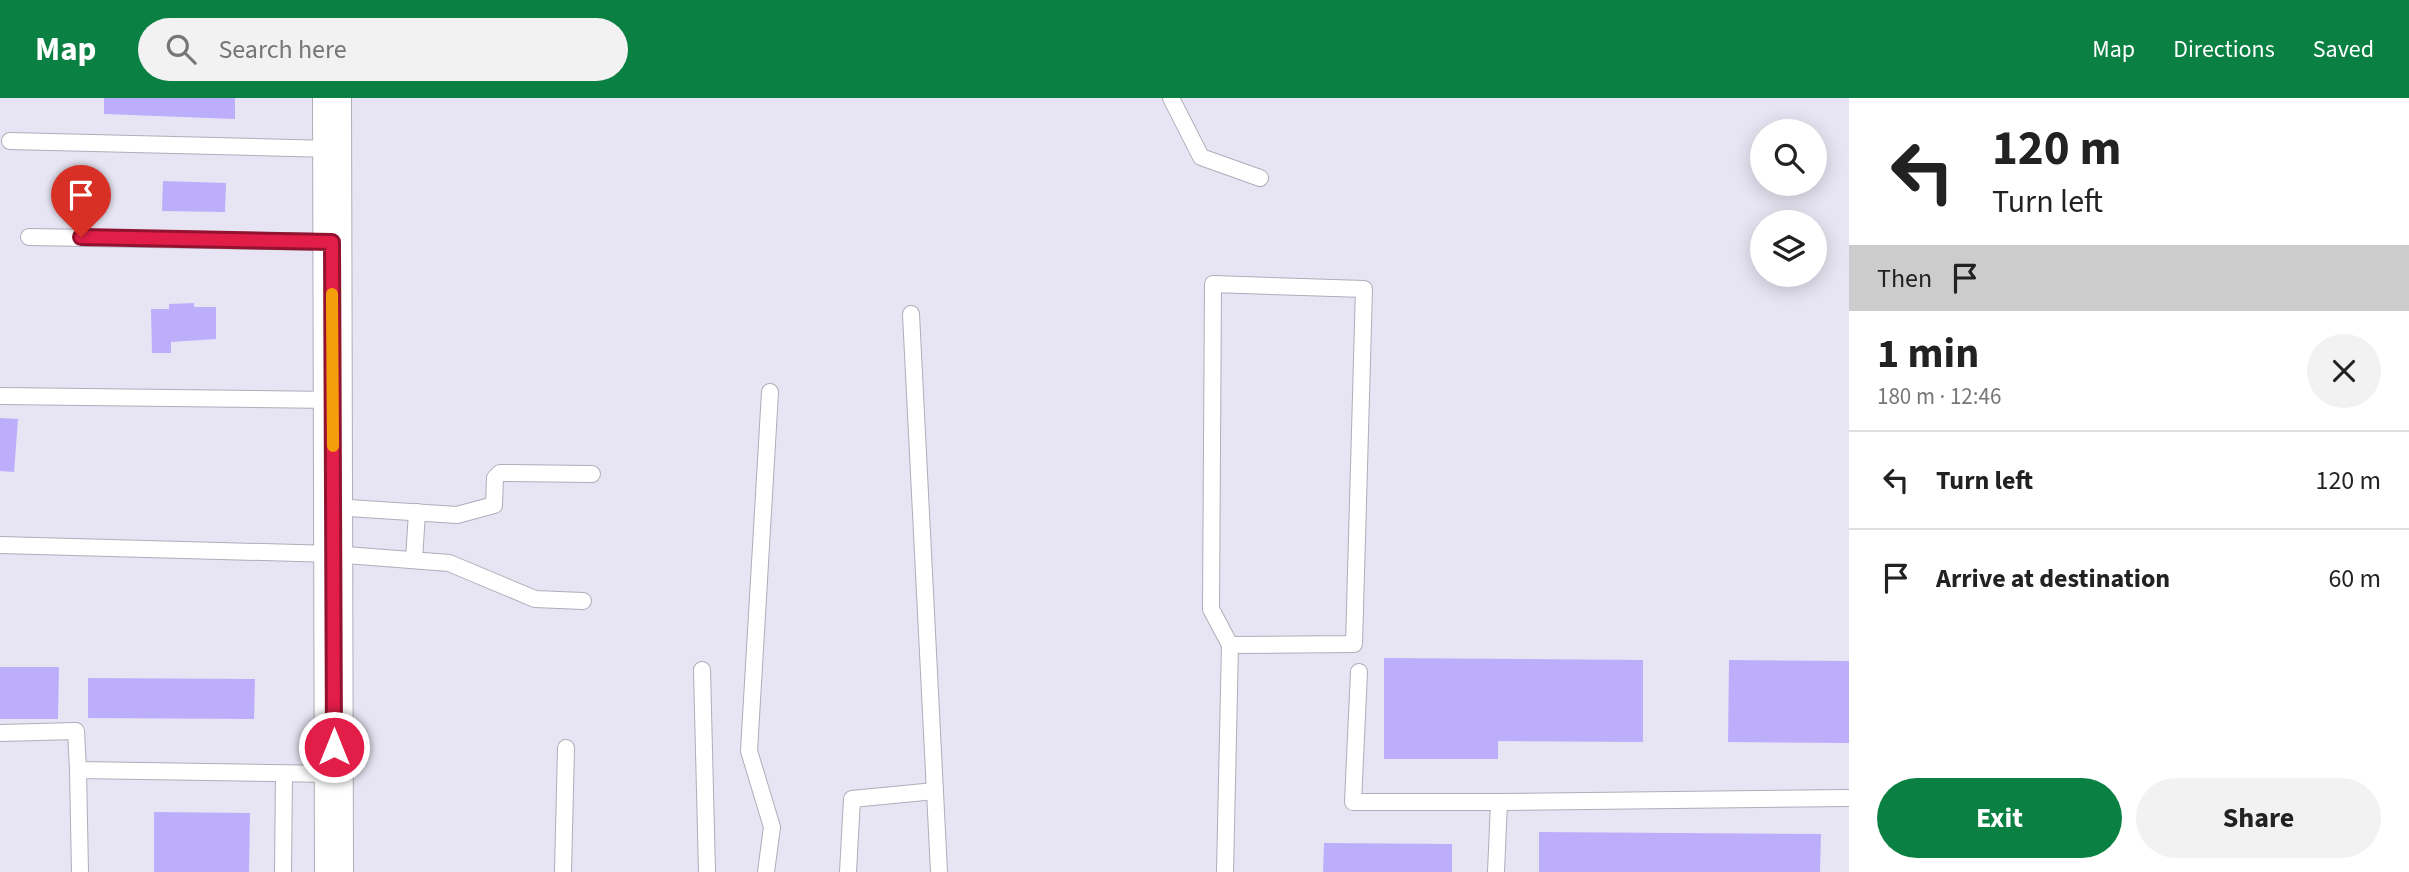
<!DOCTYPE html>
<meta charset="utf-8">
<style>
:root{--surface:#fff;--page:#f2f2f2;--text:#222;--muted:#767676;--line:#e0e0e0;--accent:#0b8043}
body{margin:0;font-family:"Source Sans 3",sans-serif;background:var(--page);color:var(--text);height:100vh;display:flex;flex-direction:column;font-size:26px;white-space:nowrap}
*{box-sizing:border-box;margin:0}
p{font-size:23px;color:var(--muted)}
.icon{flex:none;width:38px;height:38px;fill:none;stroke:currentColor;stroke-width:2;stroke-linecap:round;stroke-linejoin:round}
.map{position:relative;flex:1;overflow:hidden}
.panel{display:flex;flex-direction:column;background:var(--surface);width:560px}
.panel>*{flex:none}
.banner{background:#fff;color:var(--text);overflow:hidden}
.tools{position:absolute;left:1750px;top:21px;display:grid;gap:14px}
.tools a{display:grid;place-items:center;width:77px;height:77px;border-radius:50%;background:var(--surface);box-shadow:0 4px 18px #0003;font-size:35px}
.pin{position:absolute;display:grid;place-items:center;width:60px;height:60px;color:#fff;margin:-72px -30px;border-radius:50% 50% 50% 0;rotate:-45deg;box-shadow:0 0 7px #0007}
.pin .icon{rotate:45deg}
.me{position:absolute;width:77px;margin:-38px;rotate:0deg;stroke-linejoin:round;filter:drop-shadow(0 0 5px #0008)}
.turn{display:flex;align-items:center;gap:24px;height:147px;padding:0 28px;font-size:32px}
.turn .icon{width:91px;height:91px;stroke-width:2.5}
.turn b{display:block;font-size:49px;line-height:60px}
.then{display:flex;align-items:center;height:66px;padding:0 28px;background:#0003;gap:14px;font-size:26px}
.round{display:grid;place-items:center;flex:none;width:74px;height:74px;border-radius:37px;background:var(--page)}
.head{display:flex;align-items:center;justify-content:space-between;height:119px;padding:0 28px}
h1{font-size:42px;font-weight:700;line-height:52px}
.primary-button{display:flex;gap:14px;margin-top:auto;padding:14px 28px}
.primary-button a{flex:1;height:80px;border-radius:42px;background:var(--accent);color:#fff;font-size:28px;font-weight:700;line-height:80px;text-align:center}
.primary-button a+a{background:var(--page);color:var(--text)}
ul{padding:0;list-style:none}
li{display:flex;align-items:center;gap:21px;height:98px;padding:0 28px;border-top:2px solid var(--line)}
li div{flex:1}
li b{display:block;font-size:26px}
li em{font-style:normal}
header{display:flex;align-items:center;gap:42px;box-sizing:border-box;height:98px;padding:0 35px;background:var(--accent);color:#fff}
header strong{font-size:33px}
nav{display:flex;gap:38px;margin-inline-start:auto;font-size:24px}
.search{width:490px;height:63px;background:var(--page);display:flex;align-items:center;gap:18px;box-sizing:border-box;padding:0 24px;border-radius:38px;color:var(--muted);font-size:26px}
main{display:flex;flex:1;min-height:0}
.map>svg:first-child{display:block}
</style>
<header>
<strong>Map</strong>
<div class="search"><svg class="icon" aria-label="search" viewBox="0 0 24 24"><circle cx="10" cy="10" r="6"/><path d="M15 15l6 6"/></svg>Search here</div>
<nav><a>Map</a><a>Directions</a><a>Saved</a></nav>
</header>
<main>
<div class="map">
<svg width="1849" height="774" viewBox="0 0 1849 774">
<rect width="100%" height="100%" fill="#e7e5f3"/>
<g fill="#bdaefb">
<path d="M 104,0 L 235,0 L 235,21 L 104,16 Z"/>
<path d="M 163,83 L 226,85 L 225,114 L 162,113 Z"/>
<path d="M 194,205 L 194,209 L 216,209 L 216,241 L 171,244 L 171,255 L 152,255 L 151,211 L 169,211 L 169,206 Z"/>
<path d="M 0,320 L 18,321 L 14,374 L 0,373 Z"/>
<path d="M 1384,560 L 1643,562 L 1643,644 L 1498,643 L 1498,661 L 1384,661 Z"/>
<path d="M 1729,562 L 1849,563 L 1849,645 L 1728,644 Z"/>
<path d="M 0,569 L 59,569 L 58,621 L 0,621 Z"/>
<path d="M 88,580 L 255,581 L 254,621 L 88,620 Z"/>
<path d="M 154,714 L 250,715 L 249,774 L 154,774 Z"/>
<path d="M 1539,734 L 1821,736 L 1820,774 L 1539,774 Z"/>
<path d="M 1324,745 L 1452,746 L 1452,774 L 1323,774 Z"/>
</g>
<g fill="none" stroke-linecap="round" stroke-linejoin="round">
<g stroke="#afadba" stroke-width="18">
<g id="service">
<path d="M 1171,0 L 1201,59 L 1260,80"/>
<path d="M 10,43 L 332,51"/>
<path d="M 29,139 L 332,144"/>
<path d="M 911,216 L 939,774"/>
<path d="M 0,298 L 333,302"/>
<path d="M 333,409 L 457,417 L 494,407 L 495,380 L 500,375 L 592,376"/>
<path d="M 0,447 L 333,456 L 449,465 L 535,501 L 583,503"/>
<path d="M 414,462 L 417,414"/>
<path d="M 702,572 L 707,774"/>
<path d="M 1359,574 L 1353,704 L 1499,704"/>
<path d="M 0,635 L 76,633 L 78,672"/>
<path d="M 80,774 L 78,672 L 334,676"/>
<path d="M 283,774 L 284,676"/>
<path d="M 563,774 L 566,650"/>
<path d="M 766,774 L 772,729 L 749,653 L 770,294"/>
<path d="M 848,774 L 852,701 L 935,693"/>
<path d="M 1225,774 L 1230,547 L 1211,511 L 1213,186 L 1364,191 L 1354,546 L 1230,547"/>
<path d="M 1496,774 L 1499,704 L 1849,700"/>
</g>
</g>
<g stroke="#afadba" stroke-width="40">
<path id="tertiary" d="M 332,0 L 334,774"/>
</g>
<use href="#service" stroke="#fff" stroke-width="16"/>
<use href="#tertiary" stroke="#fff" stroke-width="38"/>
</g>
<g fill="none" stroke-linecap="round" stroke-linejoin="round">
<g stroke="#92132f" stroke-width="18">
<path id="route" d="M 81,139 L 332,144 L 334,649"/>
</g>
<use href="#route" stroke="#e11d48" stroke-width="12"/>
<path stroke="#f59e0b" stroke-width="12" d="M 332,196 L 333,348"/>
</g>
</svg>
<div class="tools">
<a><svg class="icon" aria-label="search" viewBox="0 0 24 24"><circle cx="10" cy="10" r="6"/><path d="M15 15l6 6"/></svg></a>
<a><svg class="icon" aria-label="layers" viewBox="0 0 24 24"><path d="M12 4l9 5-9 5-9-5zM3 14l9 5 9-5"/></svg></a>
</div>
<div class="pin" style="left:81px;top:139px;background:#d93025"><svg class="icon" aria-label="arrive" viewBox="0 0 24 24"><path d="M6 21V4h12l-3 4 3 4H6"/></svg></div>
<svg class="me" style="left:334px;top:649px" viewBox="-20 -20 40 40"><circle r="17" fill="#e11d48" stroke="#fff" stroke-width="3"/><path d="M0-11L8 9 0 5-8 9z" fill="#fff"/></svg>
</div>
<section class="panel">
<div class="banner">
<div class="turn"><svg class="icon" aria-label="left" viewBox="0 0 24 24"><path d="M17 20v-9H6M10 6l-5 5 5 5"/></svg><div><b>120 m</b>Turn left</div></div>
<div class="then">Then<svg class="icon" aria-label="arrive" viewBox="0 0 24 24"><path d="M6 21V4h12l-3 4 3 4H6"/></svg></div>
</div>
<div class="head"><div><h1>1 min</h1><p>180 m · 12:46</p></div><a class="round"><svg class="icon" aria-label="close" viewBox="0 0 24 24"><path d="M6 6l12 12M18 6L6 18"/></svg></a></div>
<ul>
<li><svg class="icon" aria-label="left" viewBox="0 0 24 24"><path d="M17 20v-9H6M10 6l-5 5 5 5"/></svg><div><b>Turn left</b></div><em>120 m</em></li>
<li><svg class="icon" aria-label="arrive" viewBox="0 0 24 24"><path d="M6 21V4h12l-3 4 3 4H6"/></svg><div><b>Arrive at destination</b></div><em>60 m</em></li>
</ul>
<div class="primary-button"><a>Exit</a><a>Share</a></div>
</section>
</main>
